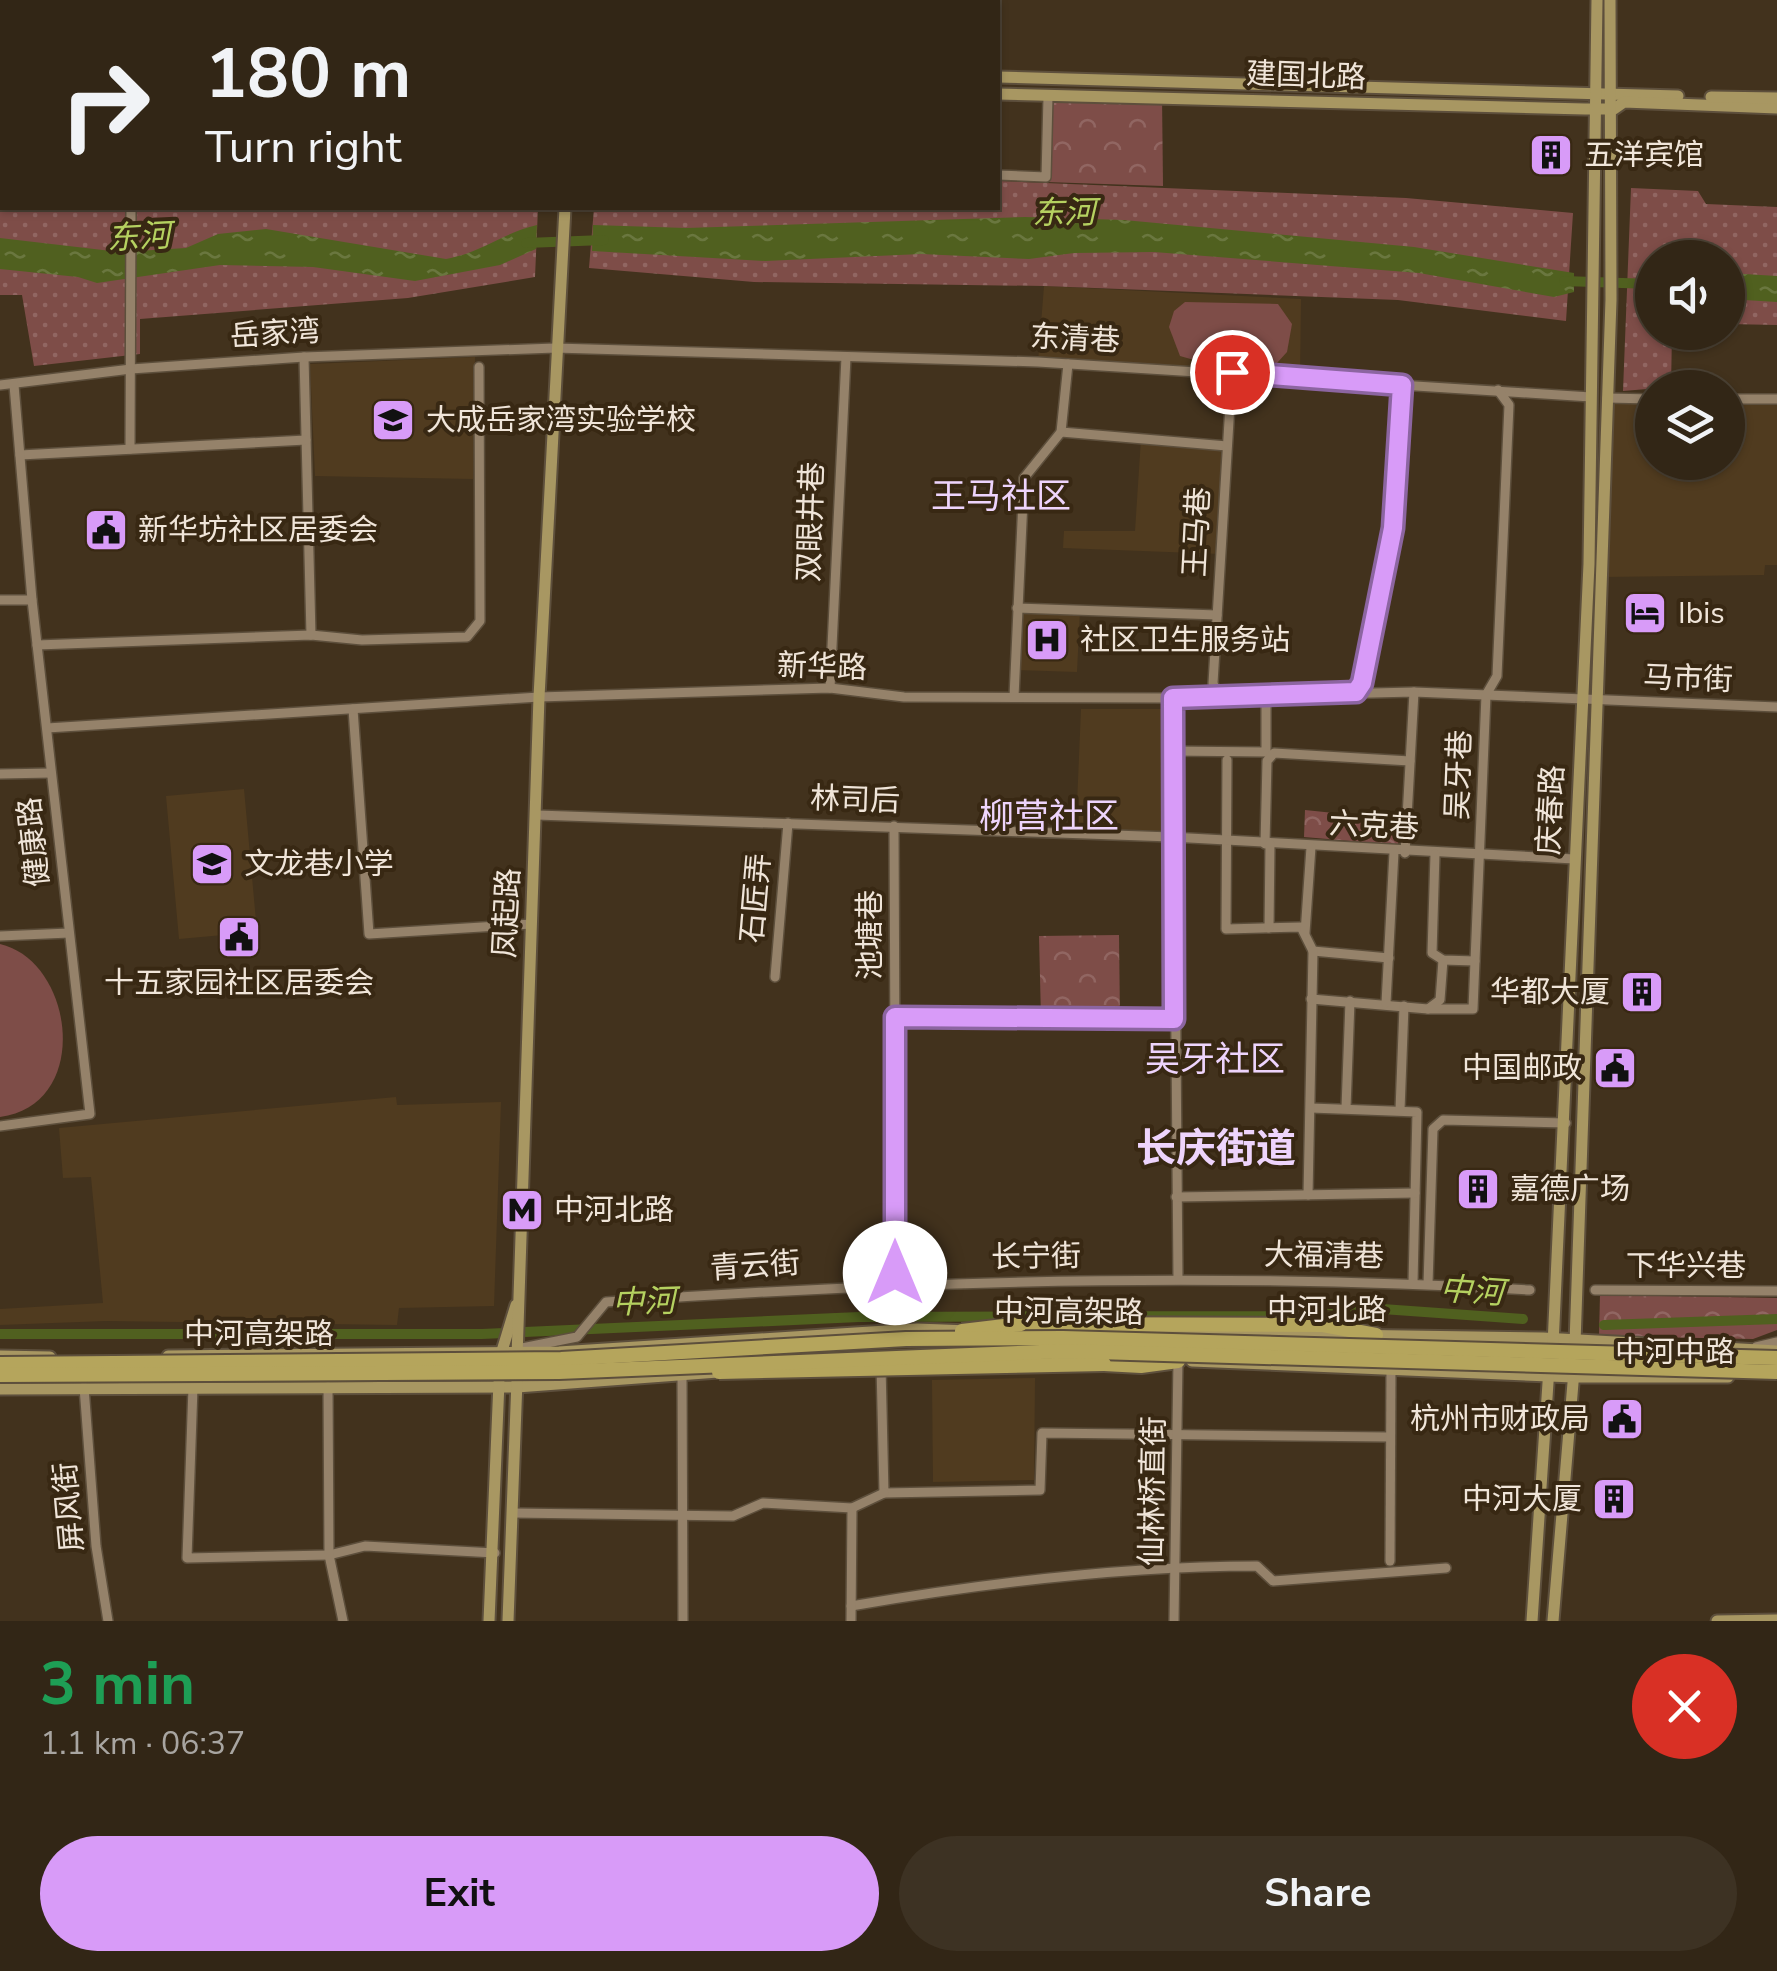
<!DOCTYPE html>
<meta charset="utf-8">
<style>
:root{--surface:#322616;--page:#3d3223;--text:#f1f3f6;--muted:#a8a5a1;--line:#4d4335;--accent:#d89bf8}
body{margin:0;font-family:"Nunito Sans","Noto Sans SC",sans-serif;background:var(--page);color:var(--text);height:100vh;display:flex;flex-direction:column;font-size:38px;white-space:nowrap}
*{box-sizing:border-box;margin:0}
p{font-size:32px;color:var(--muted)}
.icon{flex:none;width:55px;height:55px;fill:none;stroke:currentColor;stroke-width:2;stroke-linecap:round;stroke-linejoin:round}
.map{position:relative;height:1621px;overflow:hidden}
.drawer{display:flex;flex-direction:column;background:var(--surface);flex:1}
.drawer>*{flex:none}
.hud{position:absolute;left:0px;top:0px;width:1000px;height:210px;box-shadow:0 2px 8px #0004,0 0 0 2px var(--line);background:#322616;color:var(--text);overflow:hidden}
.fabs{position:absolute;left:1635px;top:240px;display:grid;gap:20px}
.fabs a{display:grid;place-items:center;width:110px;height:110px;border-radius:50%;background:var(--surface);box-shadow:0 2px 8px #0004,0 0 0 2px var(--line);font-size:50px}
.pin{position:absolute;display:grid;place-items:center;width:85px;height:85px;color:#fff;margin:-42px;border:5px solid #fff;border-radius:50%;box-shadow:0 2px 10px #0007}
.me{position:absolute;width:110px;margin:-55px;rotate:0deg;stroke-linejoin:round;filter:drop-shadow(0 0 8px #0008)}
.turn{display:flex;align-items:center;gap:35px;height:210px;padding:0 40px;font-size:45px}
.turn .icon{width:130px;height:130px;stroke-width:2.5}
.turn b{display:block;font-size:70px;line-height:85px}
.round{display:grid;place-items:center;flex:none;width:105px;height:105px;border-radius:52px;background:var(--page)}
.headline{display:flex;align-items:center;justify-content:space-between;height:170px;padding:0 40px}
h1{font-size:60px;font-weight:700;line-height:75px;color:#1e9e55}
.primary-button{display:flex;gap:20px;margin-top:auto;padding:20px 40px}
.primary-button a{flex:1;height:115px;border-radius:60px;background:var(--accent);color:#111;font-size:40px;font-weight:700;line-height:115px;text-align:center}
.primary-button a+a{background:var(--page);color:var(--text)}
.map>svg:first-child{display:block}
</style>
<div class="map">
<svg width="1777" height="1621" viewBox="0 0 1777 1621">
<defs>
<pattern id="grass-dots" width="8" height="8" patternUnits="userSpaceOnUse" patternTransform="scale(2.5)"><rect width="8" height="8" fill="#7e4d48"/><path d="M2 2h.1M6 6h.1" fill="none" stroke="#916662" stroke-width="1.8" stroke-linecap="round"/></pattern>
<pattern id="park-crowns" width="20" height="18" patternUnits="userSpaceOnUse" patternTransform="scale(2.5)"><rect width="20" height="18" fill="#7e4d48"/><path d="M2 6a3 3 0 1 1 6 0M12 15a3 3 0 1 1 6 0" fill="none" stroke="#916662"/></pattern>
<pattern id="water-ripples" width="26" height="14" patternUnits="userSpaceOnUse" patternTransform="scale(2.5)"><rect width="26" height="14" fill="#50601f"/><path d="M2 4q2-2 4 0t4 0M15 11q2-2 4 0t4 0" fill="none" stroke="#6a773f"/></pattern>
</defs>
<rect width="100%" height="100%" fill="#42321d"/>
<g fill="#503b1f">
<path d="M 1044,286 L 1301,299 L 1300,376 L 1038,362 Z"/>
<path d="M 475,357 L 473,479 L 315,476 L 310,364 Z"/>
<path d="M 1607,398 L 1652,399 L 1652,462 L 1728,462 L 1728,399 L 1777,399 L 1777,565 L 1765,565 L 1764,575 L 1603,577 Z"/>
<path d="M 1141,439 L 1227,446 L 1221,554 L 1063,548 L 1064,531 L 1135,531 Z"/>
<path d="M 1017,608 L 1080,611 L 1077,672 L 1014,670 Z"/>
<path d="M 1081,709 L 1163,709 L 1161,831 L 1076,828 Z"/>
<path d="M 244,789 L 257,932 L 179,939 L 166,796 Z"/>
<path d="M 396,1097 L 397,1105 L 501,1102 L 494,1306 L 399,1308 L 397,1325 L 106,1321 L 0,1325 L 0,1309 L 103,1303 L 91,1177 L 63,1178 L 59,1128 Z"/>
<path d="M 1035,1378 L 1034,1480 L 933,1482 L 932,1380 Z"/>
</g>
<g fill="url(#grass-dots)">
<path d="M 998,181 L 1406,198 L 1573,213 L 1566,321 L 1398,300 L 1044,286 L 754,282 L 589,268 L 594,208 L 998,208 Z"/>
<path d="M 1631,188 L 1698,191 L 1706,204 L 1777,207 L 1777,325 L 1728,324 L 1728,258 L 1652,258 L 1652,332 L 1672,333 L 1671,387 L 1623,391 Z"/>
<path d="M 0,201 L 2,208 L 538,208 L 535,277 L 408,298 L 140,319 L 140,354 L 34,366 L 22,295 L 0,295 Z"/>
</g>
<g fill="url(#park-crowns)">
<path d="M 1048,97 L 1162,97 L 1163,186 L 1046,182 Z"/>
<path d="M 1305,810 L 1401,820 L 1398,845 L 1304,837 Z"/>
<path d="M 1119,935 L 1120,1019 L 1041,1018 L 1039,936 Z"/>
<path d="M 1600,1295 L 1777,1298 L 1777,1330 L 1753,1339 L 1599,1336 Z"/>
</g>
<g fill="#7e4d48">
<path d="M 1185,302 L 1278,304 L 1292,324 L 1287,352 L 1277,363 L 1194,360 L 1180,356 L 1169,327 L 1174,311 Z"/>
<path d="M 0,944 C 74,961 93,1104 0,1117 Z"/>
</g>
<g fill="url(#water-ripples)">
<path d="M 1025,217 L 1124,220 L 1414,247 L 1574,273 L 1574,292 L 1554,297 L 1419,273 L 1154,252 L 1074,253 L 1029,259 L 921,254 L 765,261 L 592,251 L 593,225 L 686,228 Z"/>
<path d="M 537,225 L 536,249 L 500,265 L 415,281 L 313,267 L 220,265 L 97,283 L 78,277 L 0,269 L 0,238 L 120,252 L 186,248 L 218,234 L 266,229 L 446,259 C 480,253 505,232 537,225 Z"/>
<path d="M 1728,273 L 1777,276 L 1777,302 L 1728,299 Z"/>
</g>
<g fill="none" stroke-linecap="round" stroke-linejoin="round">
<g stroke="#50601f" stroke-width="10">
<path d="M 526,243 L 604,240"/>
<path d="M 1564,281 L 1652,284"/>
<path d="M 1298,1303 L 1523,1319"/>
<path d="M 1604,1325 L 1777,1319"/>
<path d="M 0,1334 L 482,1334 L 859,1317 L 1268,1316 L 1284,1302"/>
</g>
<g stroke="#5d4f3c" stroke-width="12">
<g id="minor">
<path d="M 96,0 L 96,2"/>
<path d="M 998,175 L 1046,177 L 1048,97"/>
<path d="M 0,193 L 2,193"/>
<path d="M 304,357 L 311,635"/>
<path d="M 0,385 L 131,369 L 304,357 L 555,348 L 1038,362 L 1591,397"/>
<path d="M 1607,398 L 1652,399"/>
<path d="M 1728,399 L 1777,399"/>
<path d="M 1061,432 L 1227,446"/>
<path d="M 130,449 L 131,208"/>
<path d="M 20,455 L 306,440"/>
<path d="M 0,600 L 32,600"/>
<path d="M 1017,608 L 1217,615"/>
<path d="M 37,645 L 311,635 L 362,640 L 467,637 L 480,621 L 479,367"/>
<path d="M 830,688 L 846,357"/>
<path d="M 1357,692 L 1362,683 L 1393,528 L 1402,385"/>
<path d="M 1217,695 L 1213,683 L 1232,372"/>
<path d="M 1014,697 L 1024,478 L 1061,432 L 1068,364"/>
<path d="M 1173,698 L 1178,1279"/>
<path d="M 353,709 L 369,934 L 531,924"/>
<path d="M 47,728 L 539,697 L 830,688 L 904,697 L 1173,698 L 1414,692 L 1777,707"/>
<path d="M 1172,751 L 1266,752 L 1266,694"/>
<path d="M 1227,760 L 1226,929 L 1301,927 L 1313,951 L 1389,958"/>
<path d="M 0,774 L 51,773"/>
<path d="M 537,815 L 1171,837 L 1574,859"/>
<path d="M 894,826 L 896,1284"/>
<path d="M 1265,844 L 1267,761 L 1274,753 L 1410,761"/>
<path d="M 1405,853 L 1414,692"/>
<path d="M 1435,854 L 1432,953 L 1443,960 L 1475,961"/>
<path d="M 1269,928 L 1270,844"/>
<path d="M 1305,933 L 1311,847"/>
<path d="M 0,936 L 69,933"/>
<path d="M 775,977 L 788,823"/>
<path d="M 1311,999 L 1428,1009 L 1440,1000 L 1443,960"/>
<path d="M 1386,1003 L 1394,852"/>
<path d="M 1428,1009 L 1473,1009 L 1486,695 L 1497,676 L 1509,405 L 1498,390"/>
<path d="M 895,1017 L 1174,1019"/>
<path d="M 1311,1108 L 1417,1112 L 1413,1283"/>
<path d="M 1346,1108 L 1350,1001"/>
<path d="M 1400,1110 L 1404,1006"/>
<path d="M 0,1126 L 90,1114 L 32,600 L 14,385"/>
<path d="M 1308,1195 L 1313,951"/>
<path d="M 1176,1197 L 1415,1193"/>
<path d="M 1428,1284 L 1433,1129 L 1443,1120 L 1566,1123"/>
<path d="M 1595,1290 L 1777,1291"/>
<path d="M 1756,1347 L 1777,1342"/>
<path d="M 517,1349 L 577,1337 L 606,1302 C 913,1280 1222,1272 1530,1290"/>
<path d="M 881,1366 L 884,1493 L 1040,1490 L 1042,1433 L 1388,1437"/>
<path d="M 682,1375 L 683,1621"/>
<path d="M 84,1387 L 96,1546 L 108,1621"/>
<path d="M 193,1387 L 187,1558 L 329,1555 L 365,1546 L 495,1553"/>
<path d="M 328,1387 L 329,1555 L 343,1621"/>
<path d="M 513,1513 L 733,1516 L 763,1503 L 852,1508 L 884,1493"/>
<path d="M 1390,1561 L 1391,1370"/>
<path d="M 851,1606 C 985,1583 1121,1566 1257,1566 L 1273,1581 L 1446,1568"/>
<path d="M 851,1621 L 852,1508"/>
<path d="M 1174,1621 L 1178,1361"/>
</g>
</g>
<g stroke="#5d4f3c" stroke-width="15">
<g id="major">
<path d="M 580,2 L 580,0"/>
<path d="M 998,77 L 1678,96"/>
<path d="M 0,83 L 2,83"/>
<path d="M 998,94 L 1585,109 L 1614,109 L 1624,102 L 1777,108"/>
<path d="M 0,97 L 2,97"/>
<path d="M 1711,97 L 1777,98"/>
<path d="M 1057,1331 L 1543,1338 L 1777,1351"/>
<path d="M 1575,1343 L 1611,300 L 1610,0"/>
<path d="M 1553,1345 L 1589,564 L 1597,0"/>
<path d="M 501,1354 L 516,1305"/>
<path d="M 0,1356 L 50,1357"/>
<path d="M 168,1356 L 559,1352 L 917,1329 L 969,1331"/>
<path d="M 517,1357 L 539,697 L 565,208"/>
<path d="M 1192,1361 L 1574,1377 L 1728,1377"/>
<path d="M 0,1389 L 517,1387 L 718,1372"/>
<path d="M 489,1621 L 499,1382"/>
<path d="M 508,1621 L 517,1380"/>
<path d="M 1532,1621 L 1549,1368"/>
<path d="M 1553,1621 L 1574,1371"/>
<path d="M 1717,1621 L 1777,1620"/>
</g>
</g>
<g stroke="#5d4f3c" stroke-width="18">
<g id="highway">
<path d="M 1021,1324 L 1323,1325 L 1376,1335"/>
<path d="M 1104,1364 L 1141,1366 L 1178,1361"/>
</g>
</g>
<use href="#minor" stroke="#95826a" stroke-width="9"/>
<use href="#major" stroke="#a89762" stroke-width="11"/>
<use href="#highway" stroke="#b5a55c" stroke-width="14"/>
<g stroke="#5d4f3c" stroke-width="18" stroke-linecap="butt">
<g id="highway-bridge">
<path d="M 962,1331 L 1021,1324"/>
<path d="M 0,1364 L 561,1359 L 906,1339 L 1063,1338 L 1777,1358"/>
<path d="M 719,1372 L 1104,1364"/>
<path d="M 0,1375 L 559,1372 L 1064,1351 L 1777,1372"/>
</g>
</g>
<use href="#highway-bridge" stroke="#b5a55c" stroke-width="14"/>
</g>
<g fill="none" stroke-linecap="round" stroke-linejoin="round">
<g stroke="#8c65a1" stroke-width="25">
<path id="route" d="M 895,1273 L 895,1017 L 1174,1019 L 1173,698 L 1356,692 L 1362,683 L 1393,528 L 1402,385 L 1232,372"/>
</g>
<use href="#route" stroke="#d89bf8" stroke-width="18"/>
</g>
<defs>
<g id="building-square" transform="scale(2.25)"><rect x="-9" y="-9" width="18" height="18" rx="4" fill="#d89bf8" stroke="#382813"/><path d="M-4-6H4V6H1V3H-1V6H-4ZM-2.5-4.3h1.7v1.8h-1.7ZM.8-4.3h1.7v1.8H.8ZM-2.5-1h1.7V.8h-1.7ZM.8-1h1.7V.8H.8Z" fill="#111"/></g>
<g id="school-square" transform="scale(2.25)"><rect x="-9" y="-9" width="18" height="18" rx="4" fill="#d89bf8" stroke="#382813"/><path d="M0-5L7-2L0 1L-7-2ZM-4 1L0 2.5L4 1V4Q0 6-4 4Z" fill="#111"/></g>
<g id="civic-square" transform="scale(2.25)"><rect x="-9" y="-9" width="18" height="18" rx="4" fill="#d89bf8" stroke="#382813"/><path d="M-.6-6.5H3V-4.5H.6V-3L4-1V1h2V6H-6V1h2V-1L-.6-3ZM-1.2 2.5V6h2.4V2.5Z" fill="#111"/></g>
<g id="hotel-square" transform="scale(2.25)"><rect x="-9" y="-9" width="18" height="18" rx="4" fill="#d89bf8" stroke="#382813"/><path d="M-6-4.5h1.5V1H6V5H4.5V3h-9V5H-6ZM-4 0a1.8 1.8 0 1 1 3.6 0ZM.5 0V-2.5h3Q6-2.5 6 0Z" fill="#111"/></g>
<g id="hospital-square" transform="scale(2.25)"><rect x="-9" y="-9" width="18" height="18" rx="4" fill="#d89bf8" stroke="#382813"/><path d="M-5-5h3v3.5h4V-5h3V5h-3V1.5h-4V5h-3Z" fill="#111"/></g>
<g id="metro-square" transform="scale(2.25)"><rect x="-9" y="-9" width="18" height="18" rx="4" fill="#d89bf8" stroke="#382813"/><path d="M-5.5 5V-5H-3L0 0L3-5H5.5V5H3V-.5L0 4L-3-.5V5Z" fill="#111"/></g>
</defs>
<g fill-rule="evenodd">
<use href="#building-square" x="1551" y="155"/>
<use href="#school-square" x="393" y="420"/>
<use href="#civic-square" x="106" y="530"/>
<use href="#hotel-square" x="1645" y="613"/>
<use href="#hospital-square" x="1047" y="640"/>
<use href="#school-square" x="212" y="864"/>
<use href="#civic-square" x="239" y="937"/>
<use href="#building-square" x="1642" y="992"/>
<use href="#civic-square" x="1615" y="1068"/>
<use href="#building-square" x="1478" y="1189"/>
<use href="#metro-square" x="522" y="1210"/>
<use href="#civic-square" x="1622" y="1419"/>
<use href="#building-square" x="1614" y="1499"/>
</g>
<g text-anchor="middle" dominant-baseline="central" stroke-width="8" stroke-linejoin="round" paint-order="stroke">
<g font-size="30" fill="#f0e5d9" stroke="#382813">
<text transform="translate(1306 76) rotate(2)">建国北路</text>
<text transform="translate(275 334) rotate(-4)">岳家湾</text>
<text transform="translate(1075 339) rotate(3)">东清巷</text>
<text transform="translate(811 522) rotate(-88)">双眼井巷</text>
<text transform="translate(1197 532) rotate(-87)">王马巷</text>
<text transform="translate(822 667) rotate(2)">新华路</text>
<text transform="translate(1688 679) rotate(2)">马市街</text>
<text transform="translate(1459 775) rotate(-88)">吴牙巷</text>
<text transform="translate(855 800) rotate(2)">林司后</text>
<text transform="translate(1551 810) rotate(-87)">庆春路</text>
<text transform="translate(1374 826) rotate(3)">六克巷</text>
<text transform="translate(34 842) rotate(-96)">健康路</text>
<text transform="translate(756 898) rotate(-85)">石匠弄</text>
<text transform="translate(507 913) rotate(-87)">凤起路</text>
<text transform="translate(870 935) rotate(-90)">池塘巷</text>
<text transform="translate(1324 1256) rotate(1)">大福清巷</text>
<text transform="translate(1036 1257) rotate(-1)">长宁街</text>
<text transform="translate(755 1266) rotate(-4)">青云街</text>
<text x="1686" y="1266">下华兴巷</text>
<text x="1327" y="1310">中河北路</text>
<text transform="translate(1069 1312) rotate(1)">中河高架路</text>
<text x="259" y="1334">中河高架路</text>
<text x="1675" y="1352">中河中路</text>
<text transform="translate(1153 1491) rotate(-89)">仙林桥直街</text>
<text transform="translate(69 1507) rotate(-95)">屏风街</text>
</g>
<g font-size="30" fill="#f0e5d9" stroke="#382813" text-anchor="start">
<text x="1584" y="155">五洋宾馆</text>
<text x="426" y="420">大成岳家湾实验学校</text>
<text x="138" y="530">新华坊社区居委会</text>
<text x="1678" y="613">Ibis</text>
<text x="1080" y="640">社区卫生服务站</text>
<text x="244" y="864">文龙巷小学</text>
<text x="239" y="983" text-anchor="middle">十五家园社区居委会</text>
<text x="1610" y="992" text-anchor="end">华都大厦</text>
<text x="1582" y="1068" text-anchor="end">中国邮政</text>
<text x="1510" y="1189">嘉德广场</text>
<text x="554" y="1210">中河北路</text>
<text x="1590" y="1419" text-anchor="end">杭州市财政局</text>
<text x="1582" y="1499" text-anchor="end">中河大厦</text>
</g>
<g font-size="32" font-style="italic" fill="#b5d160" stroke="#382813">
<text transform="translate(1064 213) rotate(-1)">东河</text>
<text transform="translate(139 237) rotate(-3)">东河</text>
<text transform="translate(1472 1291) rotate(4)">中河</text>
<text transform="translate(644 1302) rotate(-2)">中河</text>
</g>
<g font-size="35" fill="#eed4fc" stroke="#382813">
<text x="1001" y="496">王马社区</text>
<text x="1049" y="816">柳营社区</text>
<text x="1215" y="1059">吴牙社区</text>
</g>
<g font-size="40" font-weight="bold" fill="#eed4fc" stroke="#382813">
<text x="1216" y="1149">长庆街道</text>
</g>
</g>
</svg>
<div class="fabs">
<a><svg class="icon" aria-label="sound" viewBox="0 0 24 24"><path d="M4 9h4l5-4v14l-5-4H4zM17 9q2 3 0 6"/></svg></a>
<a><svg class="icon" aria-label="layers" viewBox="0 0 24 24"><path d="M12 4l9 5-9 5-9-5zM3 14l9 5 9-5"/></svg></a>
</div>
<div class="pin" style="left:1232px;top:372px;background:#d93025"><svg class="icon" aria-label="arrive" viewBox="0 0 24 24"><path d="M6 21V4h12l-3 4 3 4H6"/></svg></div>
<svg class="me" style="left:895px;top:1273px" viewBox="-20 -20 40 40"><circle r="19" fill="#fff"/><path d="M0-13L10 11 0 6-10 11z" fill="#d89bf8"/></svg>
<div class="hud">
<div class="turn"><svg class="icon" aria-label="right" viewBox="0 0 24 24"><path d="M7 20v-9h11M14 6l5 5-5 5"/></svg><div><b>180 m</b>Turn right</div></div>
</div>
</div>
<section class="drawer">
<div class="headline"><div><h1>3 min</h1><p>1.1 km · 06:37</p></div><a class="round" style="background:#d93025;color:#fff"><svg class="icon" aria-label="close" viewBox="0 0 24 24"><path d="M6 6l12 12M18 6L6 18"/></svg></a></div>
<div class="primary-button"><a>Exit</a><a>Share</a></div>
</section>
